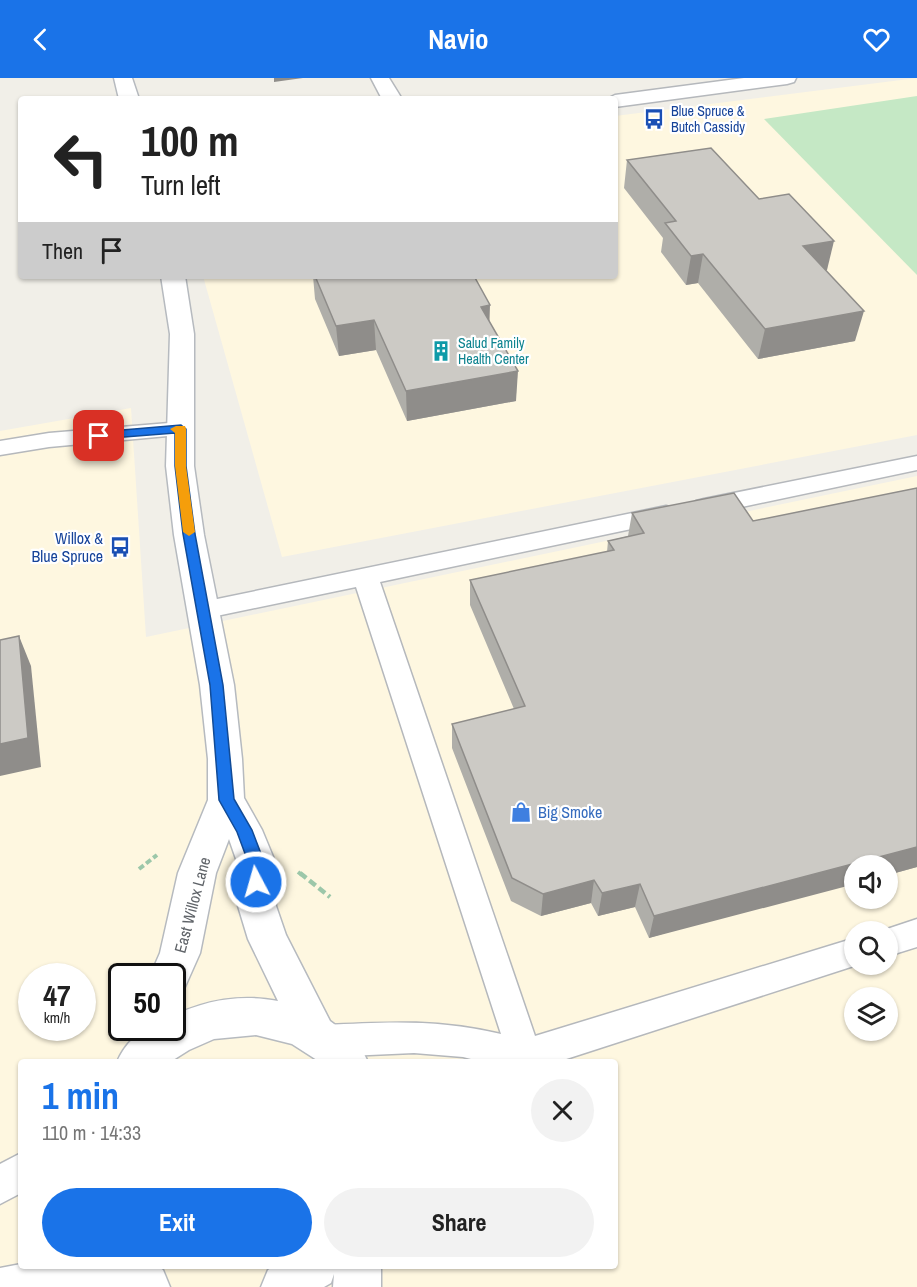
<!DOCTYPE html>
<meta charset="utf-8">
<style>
:root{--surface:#fff;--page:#f2f2f2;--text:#222;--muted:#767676;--accent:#1a73e8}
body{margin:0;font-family:"Archivo Narrow",sans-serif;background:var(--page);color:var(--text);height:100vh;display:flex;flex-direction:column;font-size:22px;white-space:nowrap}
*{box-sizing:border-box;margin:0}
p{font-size:20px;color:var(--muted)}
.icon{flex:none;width:33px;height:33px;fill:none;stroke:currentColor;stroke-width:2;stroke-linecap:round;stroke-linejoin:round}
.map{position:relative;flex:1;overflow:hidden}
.side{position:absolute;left:18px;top:981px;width:600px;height:210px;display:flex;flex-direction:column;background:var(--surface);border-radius:6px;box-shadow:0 2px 4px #0004}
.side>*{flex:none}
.top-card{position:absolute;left:18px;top:18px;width:600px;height:183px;border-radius:6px;box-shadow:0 2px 4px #0004;background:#fff;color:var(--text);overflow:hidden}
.buttons{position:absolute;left:844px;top:777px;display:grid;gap:12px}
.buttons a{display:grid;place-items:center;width:54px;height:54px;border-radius:50%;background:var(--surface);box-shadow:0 2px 4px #0004;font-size:30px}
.speed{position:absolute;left:18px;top:885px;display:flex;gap:12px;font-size:30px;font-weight:700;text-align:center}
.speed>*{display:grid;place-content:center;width:78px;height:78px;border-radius:50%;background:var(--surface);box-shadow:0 2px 4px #0004;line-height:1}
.speed small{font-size:15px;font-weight:400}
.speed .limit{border:3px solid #111;border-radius:9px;background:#fff;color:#111}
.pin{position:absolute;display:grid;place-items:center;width:51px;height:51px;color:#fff;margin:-26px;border-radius:12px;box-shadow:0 3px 9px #0006}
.me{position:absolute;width:66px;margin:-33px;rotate:354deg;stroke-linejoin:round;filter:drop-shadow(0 0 4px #0008)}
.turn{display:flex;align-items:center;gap:21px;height:126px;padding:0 24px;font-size:27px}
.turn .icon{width:78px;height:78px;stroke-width:2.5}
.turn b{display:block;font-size:42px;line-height:51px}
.then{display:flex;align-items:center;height:57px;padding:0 24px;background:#0003;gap:12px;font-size:22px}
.round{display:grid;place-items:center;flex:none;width:63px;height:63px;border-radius:32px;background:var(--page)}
.summary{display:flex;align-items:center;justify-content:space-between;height:102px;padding:0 24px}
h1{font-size:36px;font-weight:700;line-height:45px;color:var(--accent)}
.action{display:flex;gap:12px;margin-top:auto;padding:12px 24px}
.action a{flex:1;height:69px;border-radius:36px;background:var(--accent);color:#fff;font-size:24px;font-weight:700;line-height:69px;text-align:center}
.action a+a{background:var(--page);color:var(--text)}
header{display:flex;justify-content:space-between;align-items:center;height:78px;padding:0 24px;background:var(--accent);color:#fff;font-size:27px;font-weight:700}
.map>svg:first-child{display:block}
</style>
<header><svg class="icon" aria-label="back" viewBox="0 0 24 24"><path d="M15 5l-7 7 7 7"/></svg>Navio<svg class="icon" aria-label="heart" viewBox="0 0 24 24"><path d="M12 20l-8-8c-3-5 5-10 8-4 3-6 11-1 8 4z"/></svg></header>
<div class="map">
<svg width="917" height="1209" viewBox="0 0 917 1209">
<rect width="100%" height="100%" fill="#f1efe8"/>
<g fill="#fef7e0" fill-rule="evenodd">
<path d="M 917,0 L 917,357 L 282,479 L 203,198 L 615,198 L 615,38 Z"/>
<path d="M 131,330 L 146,559 L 917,398 L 917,1209 L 0,1209 L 0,353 ZM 855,788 L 888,788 L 888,820 L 855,820 ZM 855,854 L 888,854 L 888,886 L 855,886 ZM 32,898 L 82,898 L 82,950 L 32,950 ZM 122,898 L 172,898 L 172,950 L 122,950 ZM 855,920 L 888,920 L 888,952 L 855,952 ZM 21,984 L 615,984 L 615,1188 L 21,1188 Z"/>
</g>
<path fill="#c5e8c5" d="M 917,18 L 917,197 L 764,41 Z"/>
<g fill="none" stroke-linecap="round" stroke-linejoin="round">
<g stroke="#b5b8bc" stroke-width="3">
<g id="service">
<path d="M 181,344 L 189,346 L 192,351 L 189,356 L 49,369 L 0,377 L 0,363 L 49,355 Z"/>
<path d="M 917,378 L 917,392 L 704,437 L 696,435 L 692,429 L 696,423 L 704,421 Z"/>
<path d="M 666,428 L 674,430 L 678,436 L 674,442 L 380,504 L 535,958 L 855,860 L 855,886 L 860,886 L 557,984 L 483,984 L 463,979 L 414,975 L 325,979 L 313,974 L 308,963 L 313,952 L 325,947 C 389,944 437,941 501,956 L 356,509 L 202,541 L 193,538 L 189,532 L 193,526 Z"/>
<path d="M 917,841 L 917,869 L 888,878 L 888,854 L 878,854 Z"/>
<path d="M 21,1075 L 21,1115 L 0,1126 L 0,1086 Z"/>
<path d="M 21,1186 L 21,1188 L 142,1189 L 137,1203 L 118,1209 L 0,1209 L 0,1190 Z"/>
</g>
</g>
<g stroke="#b5b8bc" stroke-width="3">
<g id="minor">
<path d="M 371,0 L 389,0 L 402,21 L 382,21 Z"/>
<path d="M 744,0 L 796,0 L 794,4 L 787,6 L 615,29 L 615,21 L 607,21 L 615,17 Z"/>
</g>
</g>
<g stroke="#b6babf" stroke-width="3">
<g id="secondary">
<path d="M 114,0 L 132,0 L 139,21 L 119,21 Z"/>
<path d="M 161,198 L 185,198 L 194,256 L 194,388 L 204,457 L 234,607 L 242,681 L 244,720 L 262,752 L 274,781 L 276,828 L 286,857 L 330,943 L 358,964 L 368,984 L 320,984 L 292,966 L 256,957 L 214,961 L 189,972 L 170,984 L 117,984 C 123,970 136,953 152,950 C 158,948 166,950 172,950 L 172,938 C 207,922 240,916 278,923 L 248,861 L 238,828 L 236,781 L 229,761 L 216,795 L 200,875 L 184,911 L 172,915 L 172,898 L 150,898 L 160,875 L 178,795 L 208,722 L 208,681 L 200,607 L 174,457 L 166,388 L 170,256 Z"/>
<path d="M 99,1188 L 158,1188 L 163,1192 L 170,1209 L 111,1209 L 105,1205 Z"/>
<path d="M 274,1188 L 381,1188 L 381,1209 L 333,1209 L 334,1196 L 331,1205 L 324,1209 L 261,1209 L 268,1192 Z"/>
</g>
</g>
<g stroke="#9cc7a9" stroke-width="4" stroke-dasharray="6 3" stroke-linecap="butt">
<path d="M 139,791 L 157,777"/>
<path d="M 298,794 L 302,797"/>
</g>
<path stroke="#9cc7a9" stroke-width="4.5" stroke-dasharray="8 4" stroke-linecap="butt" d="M 300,795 L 330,819"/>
<use href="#service" fill="#fff" fill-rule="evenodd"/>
<use href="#minor" fill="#fff" fill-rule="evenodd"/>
<use href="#secondary" fill="#fff" fill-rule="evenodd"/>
</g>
<g fill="#afaea9">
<path d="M 627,82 L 759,121 L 827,192 L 825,192 L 855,263 L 758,281 L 698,205 L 686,207 L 661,174 L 663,160 L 624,110 Z"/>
<path d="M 313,198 L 474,198 L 516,323 L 407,343 L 376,272 L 339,278 L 315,221 Z"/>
<path d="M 917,410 L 917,789 L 888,797 L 888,788 L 649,860 L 635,829 L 598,838 L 591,825 L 541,838 L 511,823 L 452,670 L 452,646 L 514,631 L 470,527 L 470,502 L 607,474 L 608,463 L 628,458 L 632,435 L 753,443 Z"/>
</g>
<g fill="#8f8d8a">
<path d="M 274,0 L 303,0 L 274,4 Z"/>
<path d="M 834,163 L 827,192 L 796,197 L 803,168 Z"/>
<path d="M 703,176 L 698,205 L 686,207 L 691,178 Z"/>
<path d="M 490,227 L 489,257 L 481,229 Z"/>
<path d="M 864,233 L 855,263 L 758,281 L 765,251 Z"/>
<path d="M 374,242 L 376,272 L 339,278 L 336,248 Z"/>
<path d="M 518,293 L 516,323 L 407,343 L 406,313 Z"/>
<path d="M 19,558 L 31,588 L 41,689 L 0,698 L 0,666 Z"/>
<path d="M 917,769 L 917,789 L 888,797 L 888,788 L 855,788 L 855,806 L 649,860 L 654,838 Z"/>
<path d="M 594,802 L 591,825 L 541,838 L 543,816 Z"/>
<path d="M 640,806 L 635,829 L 598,838 L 602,815 Z"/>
</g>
<g fill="#cccac5" stroke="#8f8d8a" stroke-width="1.5">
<path d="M 711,70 L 759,121 L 789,116 L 834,163 L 803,168 L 864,233 L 765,251 L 703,176 L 691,178 L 665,145 L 676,143 L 627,82 Z"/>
<path d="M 315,198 L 474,198 L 490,227 L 481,229 L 518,293 L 406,313 L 374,242 L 336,248 Z"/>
<path d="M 917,410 L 917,769 L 654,838 L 640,806 L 602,815 L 594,802 L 543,816 L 512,800 L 452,646 L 525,628 L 470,502 L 614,472 L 608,463 L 644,455 L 632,435 L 734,415 L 753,443 Z"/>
<path d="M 19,558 L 28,660 L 0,666 L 0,562 Z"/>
</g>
<path fill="#1a73e8" stroke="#114b97" stroke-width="1.5" d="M 181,347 L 186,351 L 186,388 L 195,456 L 223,607 L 234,721 L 252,752 L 263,781 L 264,804 L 262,809 L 256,811 L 251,809 L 247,781 L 237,754 L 219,722 L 210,607 L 183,456 L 175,388 L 175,355 L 99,361 L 94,358 L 99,354 Z"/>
<path fill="#f59e0b" d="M 176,348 L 185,348 L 186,351 L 186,388 L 195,454 L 189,458 L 183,454 L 175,388 L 175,355 L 170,351 Z"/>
<defs>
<g id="bus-bare" transform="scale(1.62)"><path d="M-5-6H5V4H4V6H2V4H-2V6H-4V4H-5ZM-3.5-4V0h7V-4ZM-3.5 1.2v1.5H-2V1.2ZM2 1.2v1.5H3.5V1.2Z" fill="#1a4fb4" stroke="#fff" stroke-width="2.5" paint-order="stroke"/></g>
<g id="building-bare" transform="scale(1.62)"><path d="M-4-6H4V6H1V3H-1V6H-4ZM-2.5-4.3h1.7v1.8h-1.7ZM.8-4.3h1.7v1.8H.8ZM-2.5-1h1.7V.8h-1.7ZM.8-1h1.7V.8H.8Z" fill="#0f9aa8" stroke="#fff" stroke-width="2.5" paint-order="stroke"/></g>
<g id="shop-bare" transform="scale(1.62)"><path d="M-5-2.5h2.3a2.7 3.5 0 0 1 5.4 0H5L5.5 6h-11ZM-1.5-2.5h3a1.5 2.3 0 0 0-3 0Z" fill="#3f7fe0" stroke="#fff" stroke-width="2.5" paint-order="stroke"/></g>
</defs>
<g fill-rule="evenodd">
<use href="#bus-bare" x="654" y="41"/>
<use href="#building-bare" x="441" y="273"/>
<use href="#bus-bare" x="120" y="469"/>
<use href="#shop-bare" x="521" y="734"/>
</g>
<g text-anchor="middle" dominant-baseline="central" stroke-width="4.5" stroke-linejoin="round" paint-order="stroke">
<g font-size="14" fill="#164399" stroke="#fff" text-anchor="start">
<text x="671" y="33">Blue Spruce &amp;<tspan x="671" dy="16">Butch Cassidy</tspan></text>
</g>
<g font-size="14" fill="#0d838f" stroke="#fff" text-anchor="start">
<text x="458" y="265">Salud Family<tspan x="458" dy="16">Health Center</tspan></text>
</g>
<g font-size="16" fill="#164399" stroke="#fff" text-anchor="end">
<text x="103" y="460">Willox &amp;<tspan x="103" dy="18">Blue Spruce</tspan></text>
</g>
<g font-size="16" fill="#366cbe" stroke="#fff" text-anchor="start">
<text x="538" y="734">Big Smoke</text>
</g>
<g font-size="16" fill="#5f6368" stroke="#fff">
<text transform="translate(192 827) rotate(-75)">East Willox Lane</text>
</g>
</g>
</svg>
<div class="buttons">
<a><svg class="icon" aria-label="sound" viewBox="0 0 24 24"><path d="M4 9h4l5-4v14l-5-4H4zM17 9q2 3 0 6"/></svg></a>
<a><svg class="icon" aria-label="search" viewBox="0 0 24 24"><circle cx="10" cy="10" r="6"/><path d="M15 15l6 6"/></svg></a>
<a><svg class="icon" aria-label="layers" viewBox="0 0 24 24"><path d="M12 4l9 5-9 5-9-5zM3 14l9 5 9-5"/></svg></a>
</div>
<div class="speed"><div>47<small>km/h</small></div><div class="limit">50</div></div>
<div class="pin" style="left:99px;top:358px;background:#d93025"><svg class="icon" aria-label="arrive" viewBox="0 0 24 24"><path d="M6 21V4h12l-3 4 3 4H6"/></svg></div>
<svg class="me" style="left:256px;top:804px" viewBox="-20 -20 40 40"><circle r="17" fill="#1a73e8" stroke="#fff" stroke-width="3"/><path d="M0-11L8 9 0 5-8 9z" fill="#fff"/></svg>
<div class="top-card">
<div class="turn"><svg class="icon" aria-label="left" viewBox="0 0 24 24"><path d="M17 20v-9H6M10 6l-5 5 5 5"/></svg><div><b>100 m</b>Turn left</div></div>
<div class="then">Then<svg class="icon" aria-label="arrive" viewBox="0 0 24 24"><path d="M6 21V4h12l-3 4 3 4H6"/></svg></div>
</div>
<section class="side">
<div class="summary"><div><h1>1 min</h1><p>110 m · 14:33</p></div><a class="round"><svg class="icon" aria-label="close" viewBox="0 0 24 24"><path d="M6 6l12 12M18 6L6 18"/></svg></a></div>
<div class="action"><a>Exit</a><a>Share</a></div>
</section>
</div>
